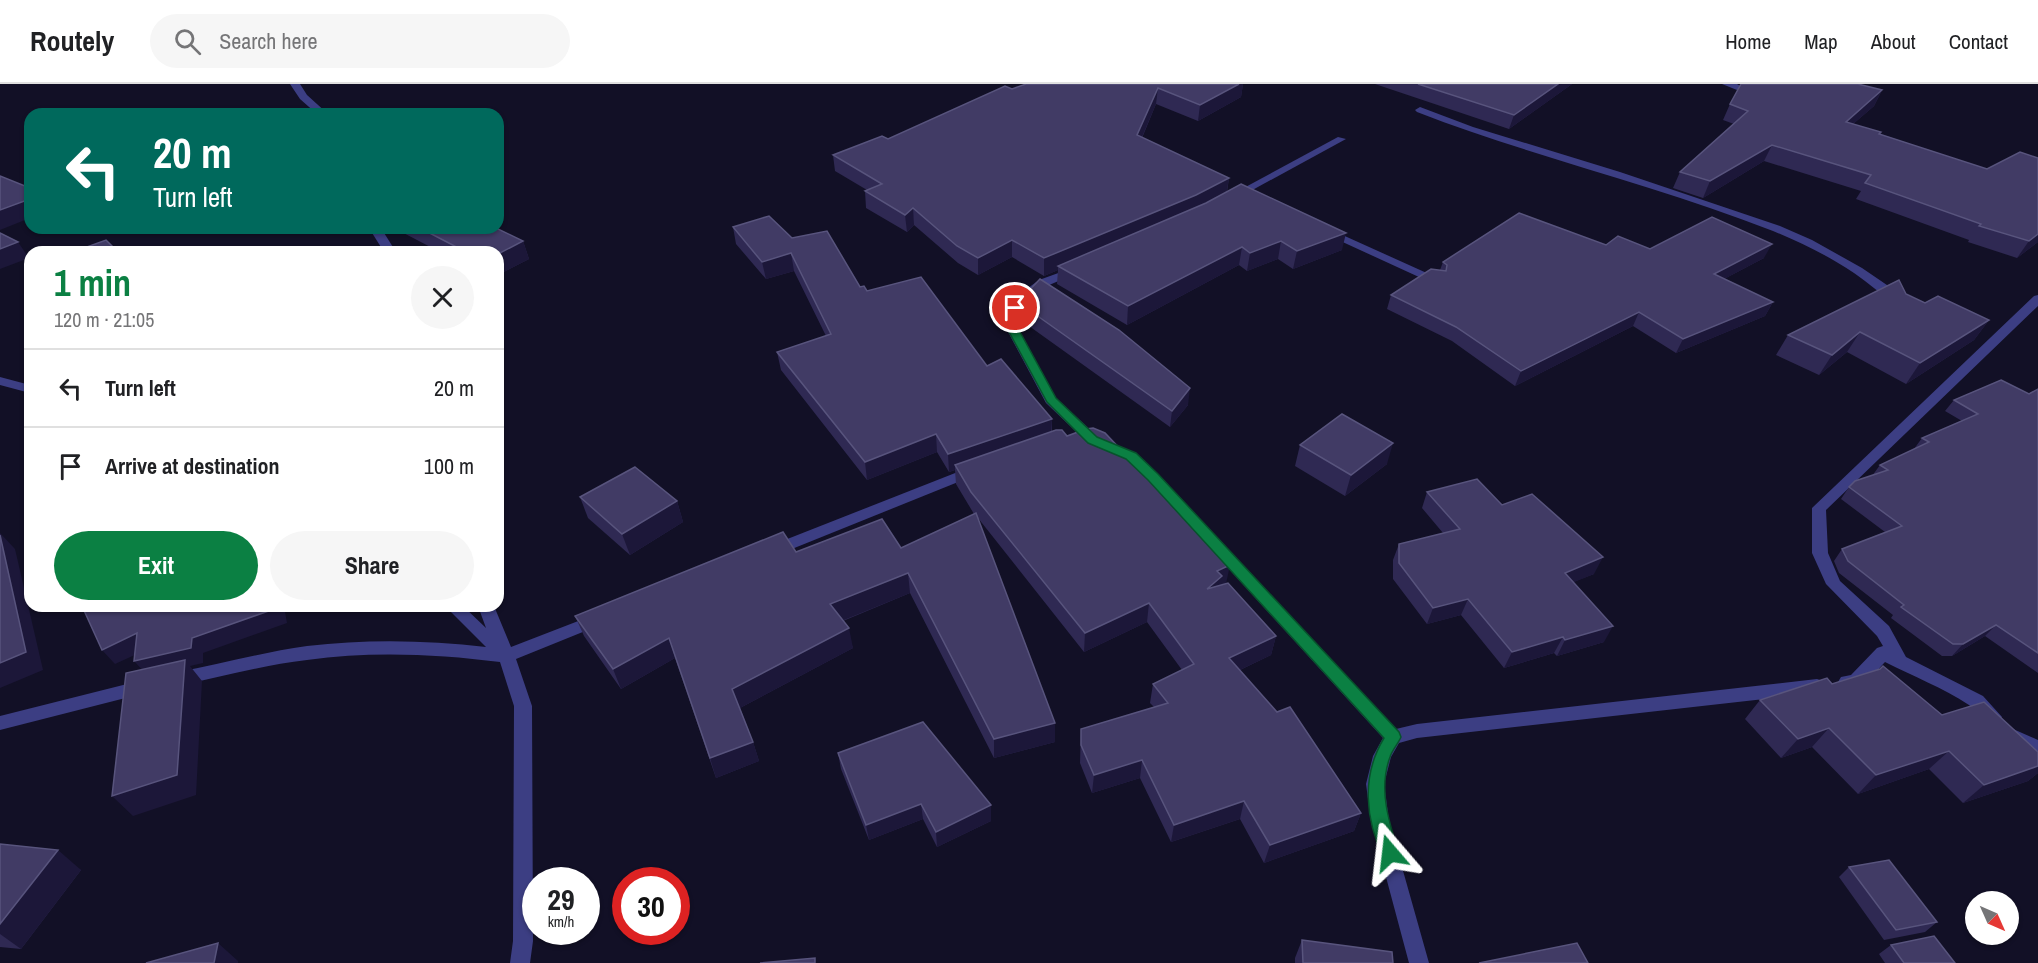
<!DOCTYPE html>
<meta charset="utf-8">
<style>
:root{--surface:#fff;--page:#f6f6f6;--text:#202124;--muted:#757577;--line:#e0e0e0;--accent:#0b8043}
body{margin:0;font-family:"Archivo Narrow",sans-serif;background:var(--page);color:var(--text);height:100vh;display:flex;flex-direction:column;font-size:22px;white-space:nowrap}
*{box-sizing:border-box;margin:0}
p{font-size:20px;color:var(--muted)}
.icon{flex:none;width:33px;height:33px;fill:none;stroke:currentColor;stroke-width:2;stroke-linecap:round;stroke-linejoin:round}
.map{position:relative;flex:1;overflow:hidden}
.side{position:absolute;left:24px;top:162px;width:480px;height:366px;display:flex;flex-direction:column;background:var(--surface);border-radius:18px;box-shadow:0 2px 4px #0004}
.side>*{flex:none}
.banner{position:absolute;left:24px;top:24px;width:480px;height:126px;border-radius:18px;box-shadow:0 2px 4px #0004;background:#00695c;color:#fff;overflow:hidden}
.needle{width:39px;rotate:135deg}
.buttons{position:absolute;left:1965px;top:807px;display:grid;gap:12px}
.buttons a{display:grid;place-items:center;width:54px;height:54px;border-radius:50%;background:var(--surface);box-shadow:0 2px 4px #0004;font-size:30px}
.speed{position:absolute;left:522px;top:783px;display:flex;gap:12px;font-size:30px;font-weight:700;text-align:center}
.speed>*{display:grid;place-content:center;width:78px;height:78px;border-radius:50%;background:var(--surface);box-shadow:0 2px 4px #0004;line-height:1}
.speed small{font-size:15px;font-weight:400}
.speed .limit{border:9px solid #d22;background:#fff;color:#111}
.pin{position:absolute;display:grid;place-items:center;width:51px;height:51px;color:#fff;margin:-26px;border:3px solid #fff;border-radius:50%;box-shadow:0 2px 6px #0007}
.me{position:absolute;width:66px;margin:-33px;rotate:343deg;stroke-linejoin:round;filter:drop-shadow(0 0 4px #0008)}
.turn{display:flex;align-items:center;gap:21px;height:126px;padding:0 30px;font-size:27px}
.turn .icon{width:78px;height:78px;stroke-width:2.5}
.turn b{display:block;font-size:42px;line-height:51px}
.round{display:grid;place-items:center;flex:none;width:63px;height:63px;border-radius:32px;background:var(--page)}
.overview{display:flex;align-items:center;justify-content:space-between;height:102px;padding:0 30px}
h1{font-size:36px;font-weight:700;line-height:45px;color:var(--accent)}
.action{display:flex;gap:12px;margin-top:auto;padding:12px 30px}
.action a{flex:1;height:69px;border-radius:36px;background:var(--accent);color:#fff;font-size:24px;font-weight:700;line-height:69px;text-align:center}
.action a+a{background:var(--page);color:var(--text)}
ul{padding:0;list-style:none}
li{display:flex;align-items:center;gap:18px;height:78px;padding:0 30px;border-top:2px solid var(--line)}
li div{flex:1}
li b{display:block;font-size:22px}
li em{font-style:normal}
header{display:flex;align-items:center;gap:36px;box-sizing:border-box;height:84px;padding:0 30px;background:var(--surface);border-bottom:2px solid var(--line)}
header strong{font-size:28px}
nav{display:flex;gap:33px;margin-inline-start:auto;font-size:21px}
.search{width:420px;height:54px;background:var(--page);display:flex;align-items:center;gap:15px;box-sizing:border-box;padding:0 21px;border-radius:33px;color:var(--muted);font-size:22px}
.map>svg:first-child{display:block}
</style>
<header>
<strong>Routely</strong>
<div class="search"><svg class="icon" aria-label="search" viewBox="0 0 24 24"><circle cx="10" cy="10" r="6"/><path d="M15 15l6 6"/></svg>Search here</div>
<nav><a>Home</a><a>Map</a><a>About</a><a>Contact</a></nav>
</header>
<div class="map">
<svg width="2038" height="879" viewBox="0 0 2038 879">
<rect width="100%" height="100%" fill="#121026"/>
<g fill="none" stroke-linecap="round" stroke-linejoin="round">
<g fill="#3c3e83" fill-rule="evenodd">
<path d="M 290,0 L 300,0 L 307,11 L 328,30 L 317,30 L 300,15 Z"/>
<path d="M 1722,0 L 1737,0 L 1742,3 L 1737,6 Z"/>
<path d="M 1420,23 L 1473,43 L 1620,88 L 1780,142 L 1812,156 L 1862,184 L 1906,214 L 1900,218 C 1882,213 1869,199 1854,189 C 1829,172 1800,158 1773,147 C 1656,101 1533,73 1417,28 L 1415,26 Z"/>
<path d="M 1338,53 L 1346,55 L 1236,115 L 1228,115 L 1227,113 Z"/>
<path d="M 369,144 L 381,144 L 396,168 L 384,168 Z"/>
<path d="M 1327,144 L 1440,195 L 1442,197 L 1436,201 L 1432,199 L 1323,149 L 1321,147 Z"/>
<path d="M 1075,183 L 1079,184 L 1079,188 L 1047,202 L 1021,225 L 1019,246 L 1056,314 L 1098,353 L 1100,356 L 1093,361 L 1088,359 L 1046,319 L 1007,246 L 1009,224 L 1024,207 L 1039,196 Z"/>
<path d="M 2038,211 L 2038,222 L 1826,426 L 1828,469 L 1840,497 L 1889,542 L 1906,573 L 1983,612 L 2002,633 L 1999,638 C 1985,643 1980,628 1969,621 C 1943,604 1913,592 1885,578 C 1873,591 1861,610 1841,603 L 1838,598 L 1841,593 L 1851,591 L 1877,564 L 1883,562 L 1877,552 L 1826,500 L 1812,469 L 1812,424 L 2034,212 Z"/>
<path d="M 0,293 L 30,301 L 30,309 L 0,301 Z"/>
<path d="M 1105,356 L 1136,369 L 1158,390 L 1396,645 L 1417,640 L 1817,595 L 1823,597 L 1826,602 L 1823,607 L 1817,609 L 1417,654 L 1399,659 L 1391,673 L 1384,700 L 1389,737 L 1429,879 L 1409,879 L 1371,737 L 1366,700 L 1373,672 L 1383,654 L 1148,396 L 1126,375 L 1100,364 L 1098,361 Z"/>
<path d="M 973,382 L 980,387 L 978,390 L 777,471 L 767,471 L 764,467 L 767,463 Z"/>
<path d="M 445,522 L 463,522 L 486,544 L 478,522 L 494,522 L 511,563 L 599,529 L 605,531 L 607,535 L 605,539 L 516,575 L 532,622 L 533,857 L 530,879 L 510,879 L 513,857 L 514,622 L 500,578 C 436,570 371,567 307,576 C 264,581 220,593 177,602 L 171,600 L 168,595 L 171,590 L 177,588 C 220,580 264,568 307,562 C 366,555 427,556 486,563 Z"/>
<path d="M 143,596 L 149,598 L 152,603 L 149,608 L 0,646 L 0,632 Z"/>
<path d="M 2013,645 L 2038,656 L 2038,672 L 2007,657 L 2004,652 L 2007,647 Z"/>
</g>
</g>
<g fill="#2f2953">
<path d="M 1243,0 L 1241,13 L 1198,37 L 1156,20 L 1142,54 L 1229,94 L 1227,108 L 1342,166 L 1293,185 L 1278,175 L 1247,187 L 1239,181 L 1127,241 L 1057,200 L 1058,186 L 1044,192 L 1012,173 L 978,191 L 958,179 L 914,141 L 907,148 L 866,124 L 865,107 L 867,106 L 835,87 L 833,71 L 888,55 L 1012,5 Z"/>
<path d="M 1375,0 L 1572,0 L 1509,45 Z"/>
<path d="M 1882,6 L 1874,22 L 1853,40 L 1880,50 L 1987,85 L 2038,74 L 2038,158 L 2017,174 L 1968,158 L 1969,156 L 1856,115 L 1861,107 L 1764,77 L 1703,114 L 1673,104 L 1680,88 L 1734,40 L 1723,36 L 1730,20 Z"/>
<path d="M 733,143 L 792,154 L 867,207 L 987,282 L 1052,335 L 1052,348 L 1067,352 L 1226,500 L 1276,552 L 1271,571 L 1240,586 L 1361,729 L 1354,747 L 1264,779 L 1240,735 L 1171,758 L 1140,694 L 1092,709 L 1080,679 L 1081,645 L 1154,623 L 1150,619 L 1153,600 L 1182,586 L 1147,538 L 1084,568 L 978,434 L 1055,658 L 994,674 L 910,509 L 843,537 L 853,564 L 740,624 L 753,658 L 759,677 L 716,694 L 675,574 L 621,605 L 584,552 L 575,532 L 796,468 L 901,464 L 974,430 L 956,400 L 955,386 L 949,388 L 937,368 L 867,396 L 781,286 L 777,268 L 826,252 L 794,187 L 766,195 L 736,160 Z"/>
<path d="M 394,144 L 496,144 L 523,157 L 529,175 L 498,191 L 498,168 L 440,168 Z"/>
<path d="M 1606,161 L 1764,174 L 1724,195 L 1773,218 L 1765,232 L 1676,269 L 1633,242 L 1515,302 L 1452,257 L 1387,225 L 1391,211 L 1440,186 L 1443,178 Z"/>
<path d="M 1906,210 L 1925,219 L 1989,236 L 1974,256 L 1906,300 L 1847,268 L 1819,291 L 1776,271 L 1788,251 Z"/>
<path d="M 1022,221 L 1188,321 L 1170,343 L 1022,237 Z"/>
<path d="M 2038,305 L 2038,589 L 1985,552 L 1952,572 L 1942,572 L 1891,534 L 1893,531 L 1839,489 L 1834,477 L 1842,465 L 1885,448 L 1841,415 L 1849,403 L 1872,392 L 1880,381 L 1914,365 L 1922,354 L 1962,337 L 1945,327 L 1954,316 L 2029,310 Z"/>
<path d="M 1300,361 L 1387,380 L 1345,412 L 1295,382 Z"/>
<path d="M 1427,408 L 1502,421 L 1594,490 L 1573,498 L 1604,558 L 1557,572 L 1554,569 L 1504,584 L 1461,531 L 1427,540 L 1393,495 L 1393,476 L 1399,460 L 1443,449 L 1422,424 Z"/>
<path d="M 580,413 L 677,417 L 683,438 L 630,471 L 588,434 Z"/>
<path d="M 1832,600 L 1942,631 L 2038,668 L 2038,689 L 2028,697 L 1963,719 L 1929,685 L 1858,710 L 1812,663 L 1781,674 L 1745,635 L 1760,616 Z"/>
<path d="M 838,669 L 991,737 L 937,763 L 923,735 L 869,756 L 841,685 Z"/>
<path d="M 0,760 L 81,786 L 21,865 L 0,863 Z"/>
<path d="M 1849,783 L 1937,838 L 1925,848 L 1884,856 L 1839,793 Z"/>
<path d="M 1302,856 L 1393,879 L 1295,879 L 1295,874 Z"/>
<path d="M 1891,861 L 1955,879 L 1885,879 L 1879,870 Z"/>
</g>
<g fill="#1c1739">
<path d="M 1239,0 L 1243,0 L 1241,13 L 1198,37 L 1200,21 Z"/>
<path d="M 1558,0 L 1572,0 L 1509,45 L 1514,31 Z"/>
<path d="M 1158,4 L 1156,20 L 1136,67 L 1137,51 Z"/>
<path d="M 1882,6 L 1874,22 L 1838,53 L 1846,38 Z"/>
<path d="M 1772,61 L 1764,77 L 1703,114 L 1710,97 Z"/>
<path d="M 1229,94 L 1226,111 L 1058,182 L 1058,186 L 1044,192 L 1044,174 Z"/>
<path d="M 30,115 L 30,134 L 0,146 L 0,126 Z"/>
<path d="M 913,124 L 914,141 L 907,148 L 905,131 Z"/>
<path d="M 1346,149 L 1342,166 L 1293,185 L 1297,167 Z"/>
<path d="M 2038,150 L 2038,158 L 2017,174 L 2029,157 Z"/>
<path d="M 1012,156 L 1012,173 L 978,191 L 978,174 Z"/>
<path d="M 523,157 L 529,175 L 498,191 L 498,170 Z"/>
<path d="M 1281,157 L 1278,175 L 1247,187 L 1250,169 Z"/>
<path d="M 18,158 L 29,174 L 0,185 L 0,165 Z"/>
<path d="M 1772,160 L 1764,174 L 1707,204 L 1714,190 Z"/>
<path d="M 1242,163 L 1239,181 L 1127,241 L 1128,222 Z"/>
<path d="M 791,169 L 794,187 L 766,195 L 762,178 Z"/>
<path d="M 1773,218 L 1765,232 L 1676,269 L 1683,255 Z"/>
<path d="M 1639,228 L 1633,242 L 1515,302 L 1521,287 Z"/>
<path d="M 1989,236 L 1974,256 L 1906,300 L 1920,279 Z"/>
<path d="M 1860,248 L 1847,268 L 1819,291 L 1832,271 Z"/>
<path d="M 1190,304 L 1188,321 L 1170,343 L 1172,327 Z"/>
<path d="M 1052,335 L 1051,353 L 955,381 L 955,386 L 949,388 L 948,370 Z"/>
<path d="M 936,350 L 937,368 L 867,396 L 865,378 Z"/>
<path d="M 1393,359 L 1387,380 L 1345,412 L 1351,391 Z"/>
<path d="M 677,417 L 683,438 L 630,471 L 622,450 Z"/>
<path d="M 0,449 L 15,465 L 43,586 L 0,604 Z"/>
<path d="M 1603,473 L 1594,490 L 1557,505 L 1565,489 Z"/>
<path d="M 1230,481 L 1226,500 L 1207,505 L 1217,487 Z"/>
<path d="M 908,489 L 910,509 L 834,540 L 830,520 Z"/>
<path d="M 1468,515 L 1461,531 L 1427,540 L 1433,524 Z"/>
<path d="M 1149,519 L 1147,538 L 1084,568 L 1085,549 Z"/>
<path d="M 276,522 L 284,522 L 287,539 L 203,569 L 203,579 L 190,582 L 202,597 L 196,711 L 133,732 L 112,712 L 147,591 L 134,577 Z"/>
<path d="M 1996,541 L 1985,552 L 1952,572 L 1963,560 Z"/>
<path d="M 1613,542 L 1604,558 L 1557,572 L 1565,556 Z"/>
<path d="M 849,544 L 853,564 L 738,625 L 732,605 Z"/>
<path d="M 137,549 L 150,564 L 115,580 L 102,566 Z"/>
<path d="M 1276,552 L 1271,571 L 1225,593 L 1229,574 Z"/>
<path d="M 1563,553 L 1554,569 L 1504,584 L 1512,568 Z"/>
<path d="M 669,554 L 675,574 L 621,605 L 613,585 Z"/>
<path d="M 1055,639 L 1055,658 L 994,674 L 994,655 Z"/>
<path d="M 1829,644 L 1812,663 L 1781,674 L 1798,655 Z"/>
<path d="M 753,658 L 759,677 L 716,694 L 710,674 Z"/>
<path d="M 1949,667 L 1929,685 L 1858,710 L 1876,691 Z"/>
<path d="M 1142,676 L 1140,694 L 1092,709 L 1094,691 Z"/>
<path d="M 2038,682 L 2038,689 L 2028,697 L 1963,719 L 1984,701 Z"/>
<path d="M 1244,717 L 1240,735 L 1171,758 L 1174,741 Z"/>
<path d="M 921,720 L 923,735 L 869,756 L 866,741 Z"/>
<path d="M 991,721 L 991,737 L 937,763 L 936,748 Z"/>
<path d="M 1361,729 L 1354,747 L 1264,779 L 1270,761 Z"/>
<path d="M 58,766 L 81,786 L 21,865 L 0,850 L 0,840 Z"/>
<path d="M 218,859 L 238,877 L 238,879 L 214,879 Z"/>
</g>
<g fill="#413b65" stroke="#58547d" stroke-width="1.5">
<path d="M 1026,0 L 1239,0 L 1200,21 L 1158,4 L 1137,51 L 1229,94 L 1196,111 L 1044,174 L 1012,156 L 978,174 L 957,162 L 913,124 L 905,131 L 865,107 L 882,100 L 833,71 L 882,52 L 888,55 L 1005,2 L 1012,5 Z"/>
<path d="M 1418,0 L 1558,0 L 1514,31 Z"/>
<path d="M 1741,0 L 1858,0 L 1882,6 L 1846,38 L 1881,48 L 1879,50 L 1987,85 L 2020,68 L 2038,74 L 2038,150 L 2029,157 L 1979,142 L 1981,140 L 1865,99 L 1871,91 L 1772,61 L 1710,97 L 1680,88 L 1748,27 L 1730,20 Z"/>
<path d="M 0,92 L 30,104 L 30,115 L 0,126 Z"/>
<path d="M 1241,100 L 1346,149 L 1297,167 L 1281,157 L 1250,169 L 1242,163 L 1128,222 L 1058,182 L 1206,119 Z"/>
<path d="M 1519,129 L 1606,161 L 1618,152 L 1650,165 L 1712,133 L 1772,160 L 1714,190 L 1773,218 L 1683,255 L 1639,228 L 1521,287 L 1456,243 L 1391,211 L 1431,185 L 1446,187 L 1447,181 L 1443,178 Z"/>
<path d="M 769,132 L 792,154 L 827,147 L 860,203 L 864,202 L 867,207 L 921,193 L 987,282 L 1001,275 L 1052,335 L 948,370 L 936,350 L 865,378 L 777,268 L 831,250 L 791,169 L 762,178 L 733,143 Z"/>
<path d="M 420,144 L 496,144 L 523,157 L 498,170 L 498,168 L 466,168 Z"/>
<path d="M 0,149 L 18,158 L 0,165 Z"/>
<path d="M 106,156 L 118,168 L 73,168 Z"/>
<path d="M 203,163 L 208,168 L 188,168 Z"/>
<path d="M 1040,195 L 1119,246 L 1190,304 L 1172,327 L 1022,221 L 1023,213 Z"/>
<path d="M 1899,196 L 1906,210 L 1925,219 L 1938,212 L 1989,236 L 1920,279 L 1860,248 L 1832,271 L 1788,251 Z"/>
<path d="M 2001,296 L 2029,310 L 2038,305 L 2038,569 L 1996,541 L 1963,560 L 1953,560 L 1901,523 L 1904,521 L 1848,477 L 1842,465 L 1902,442 L 1849,403 L 1855,397 L 1888,386 L 1880,381 L 1929,358 L 1922,354 L 1978,330 L 1954,316 Z"/>
<path d="M 1342,330 L 1393,359 L 1351,391 L 1300,361 Z"/>
<path d="M 1093,344 L 1105,349 L 1230,481 L 1217,487 L 1222,492 L 1207,505 L 1228,499 L 1276,552 L 1229,574 L 1277,628 L 1290,623 L 1361,729 L 1270,761 L 1244,717 L 1174,741 L 1142,676 L 1094,691 L 1081,661 L 1081,645 L 1168,619 L 1153,600 L 1194,580 L 1149,519 L 1085,549 L 971,408 L 955,381 L 1056,346 L 1062,346 L 1067,352 L 1086,345 Z"/>
<path d="M 635,383 L 677,417 L 622,450 L 580,413 Z"/>
<path d="M 1477,395 L 1502,421 L 1532,410 L 1603,473 L 1565,489 L 1613,542 L 1565,556 L 1563,553 L 1512,568 L 1468,515 L 1433,524 L 1399,479 L 1399,460 L 1460,445 L 1427,408 Z"/>
<path d="M 976,429 L 1055,639 L 994,655 L 908,489 L 830,520 L 849,544 L 732,605 L 753,658 L 710,674 L 669,554 L 613,585 L 575,532 L 783,448 L 796,468 L 882,435 L 901,464 Z"/>
<path d="M 0,451 L 26,568 L 0,579 Z"/>
<path d="M 82,522 L 276,522 L 277,524 L 192,554 L 191,564 L 134,577 L 137,549 L 102,566 Z"/>
<path d="M 185,576 L 177,691 L 112,712 L 126,589 Z"/>
<path d="M 1883,582 L 1942,631 L 1984,618 L 2038,668 L 2038,682 L 1984,701 L 1949,667 L 1876,691 L 1829,644 L 1798,655 L 1760,616 L 1827,594 L 1832,600 L 1880,585 Z"/>
<path d="M 923,638 L 991,721 L 936,748 L 921,720 L 866,741 L 838,669 Z"/>
<path d="M 0,760 L 58,766 L 0,840 Z"/>
<path d="M 1889,776 L 1937,838 L 1896,846 L 1849,783 Z"/>
<path d="M 1934,852 L 1955,879 L 1904,879 L 1891,861 Z"/>
<path d="M 1302,856 L 1392,868 L 1393,879 L 1303,879 Z"/>
<path d="M 218,859 L 214,879 L 146,879 Z"/>
<path d="M 1577,859 L 1588,879 L 1479,879 Z"/>
<path d="M 815,874 L 815,879 L 760,879 Z"/>
</g>
<path fill="#0b8043" stroke="#07532c" stroke-width="1.5" d="M 1015,220 L 1021,224 L 1019,246 L 1056,314 L 1097,353 L 1136,369 L 1158,390 L 1399,648 L 1401,653 C 1398,660 1392,666 1390,673 C 1378,705 1389,739 1399,769 L 1396,775 L 1390,777 L 1384,775 C 1365,735 1361,692 1384,654 L 1148,396 L 1126,375 L 1088,359 L 1047,318 L 1008,246 L 1010,224 Z"/>
</svg>
<div class="buttons">
<a><svg class="needle" viewBox="-14 -14 28 28"><path d="M0-13l5 13h-10z" fill="#e53935"/><path d="M0 13l5-13h-10z" fill="#757577"/></svg></a>
</div>
<div class="speed"><div>29<small>km/h</small></div><div class="limit">30</div></div>
<div class="pin" style="left:1015px;top:224px;background:#d93025"><svg class="icon" aria-label="arrive" viewBox="0 0 24 24"><path d="M6 21V4h12l-3 4 3 4H6"/></svg></div>
<svg class="me" style="left:1390px;top:769px" viewBox="-20 -20 40 40"><path d="M0-17L14 15 0 8-14 15z" fill="#0b8043" stroke="#fff" stroke-width="4"/></svg>
<div class="banner">
<div class="turn"><svg class="icon" aria-label="left" viewBox="0 0 24 24"><path d="M17 20v-9H6M10 6l-5 5 5 5"/></svg><div><b>20 m</b>Turn left</div></div>
</div>
<section class="side">
<div class="overview"><div><h1>1 min</h1><p>120 m · 21:05</p></div><a class="round"><svg class="icon" aria-label="close" viewBox="0 0 24 24"><path d="M6 6l12 12M18 6L6 18"/></svg></a></div>
<ul>
<li><svg class="icon" aria-label="left" viewBox="0 0 24 24"><path d="M17 20v-9H6M10 6l-5 5 5 5"/></svg><div><b>Turn left</b></div><em>20 m</em></li>
<li><svg class="icon" aria-label="arrive" viewBox="0 0 24 24"><path d="M6 21V4h12l-3 4 3 4H6"/></svg><div><b>Arrive at destination</b></div><em>100 m</em></li>
</ul>
<div class="action"><a>Exit</a><a>Share</a></div>
</section>
</div>
